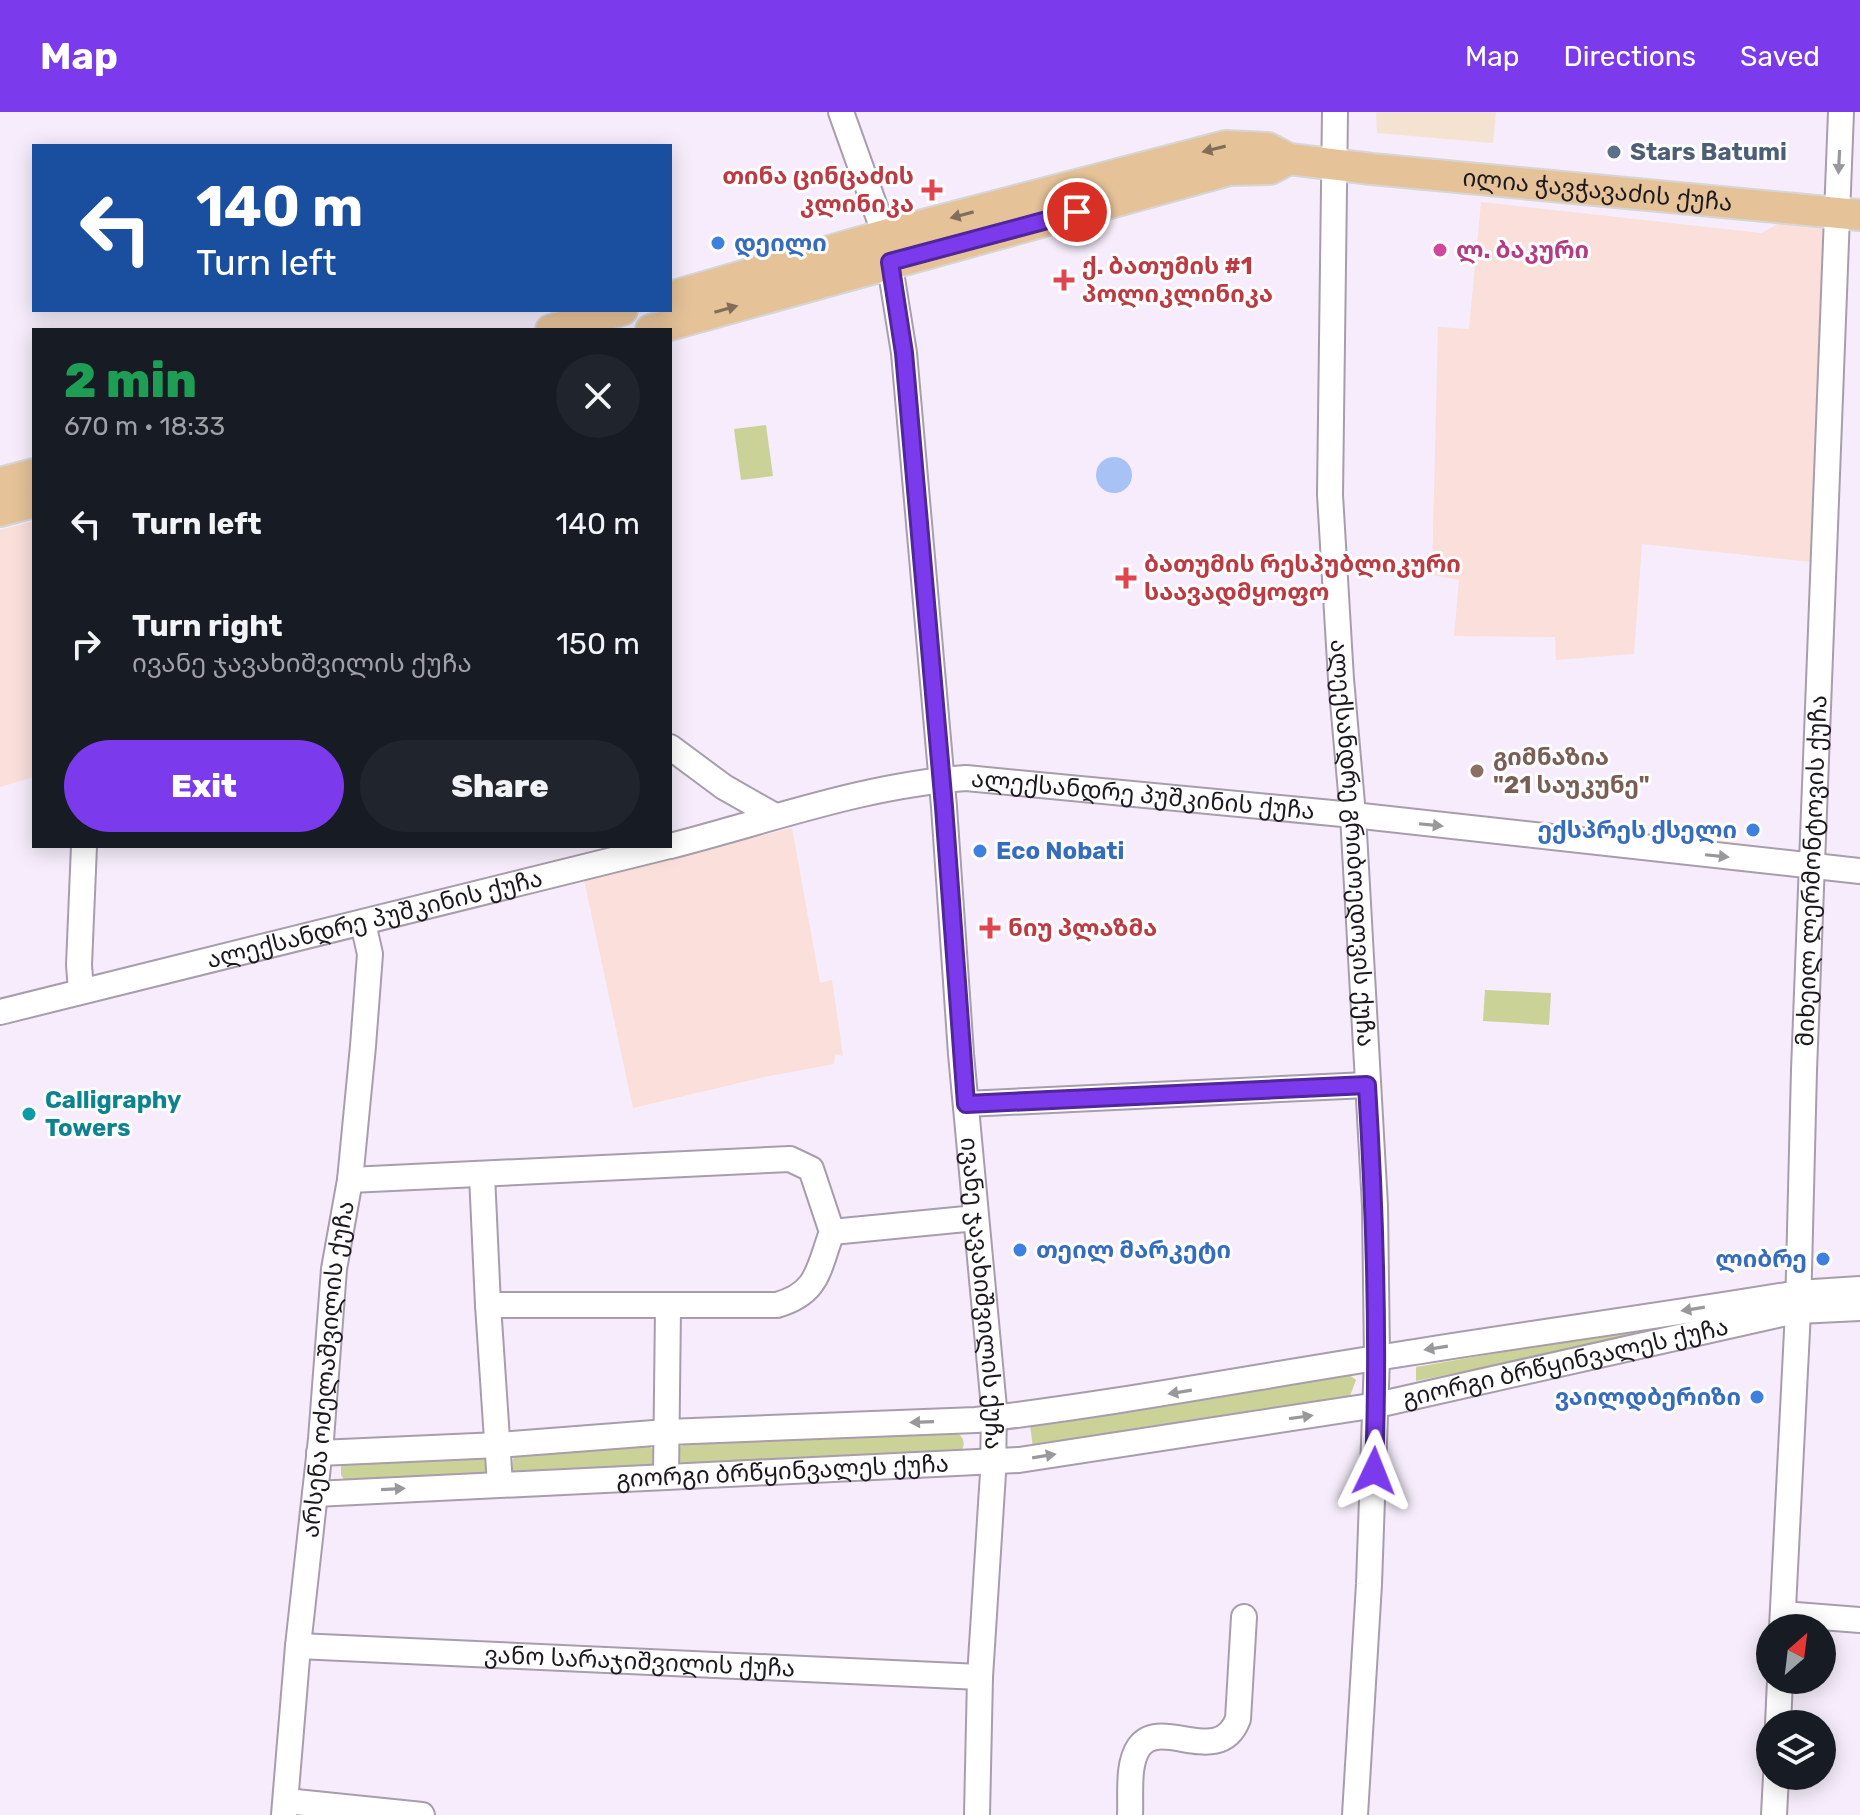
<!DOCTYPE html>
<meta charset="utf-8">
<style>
:root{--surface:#171b24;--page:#20242c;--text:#f1f3f6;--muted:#9ea1a6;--accent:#7c3aed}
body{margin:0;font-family:Rubik,"Noto Sans Georgian",sans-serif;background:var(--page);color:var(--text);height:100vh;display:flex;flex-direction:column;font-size:30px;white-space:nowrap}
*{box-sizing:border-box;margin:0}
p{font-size:26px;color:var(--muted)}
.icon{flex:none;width:44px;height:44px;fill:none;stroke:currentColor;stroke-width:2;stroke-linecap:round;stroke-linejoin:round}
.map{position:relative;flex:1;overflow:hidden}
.side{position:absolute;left:32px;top:216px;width:640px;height:520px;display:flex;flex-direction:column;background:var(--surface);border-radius:0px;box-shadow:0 4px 20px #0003}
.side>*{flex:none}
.banner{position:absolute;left:32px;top:32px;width:640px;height:168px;border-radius:0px;box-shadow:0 4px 20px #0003;background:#1a4fa0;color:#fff;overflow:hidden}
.needle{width:52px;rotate:28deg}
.buttons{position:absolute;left:1756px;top:1502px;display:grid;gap:16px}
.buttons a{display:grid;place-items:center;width:80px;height:80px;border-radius:50%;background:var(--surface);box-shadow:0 4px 20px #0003;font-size:40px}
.pin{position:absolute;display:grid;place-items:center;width:68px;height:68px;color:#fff;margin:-34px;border:4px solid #fff;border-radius:50%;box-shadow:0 2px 8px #0007}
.me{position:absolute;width:88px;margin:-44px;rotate:2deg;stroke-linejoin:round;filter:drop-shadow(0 0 6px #0008)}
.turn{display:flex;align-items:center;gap:28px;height:168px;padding:0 32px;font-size:36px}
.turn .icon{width:104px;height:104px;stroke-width:2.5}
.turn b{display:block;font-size:56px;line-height:68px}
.round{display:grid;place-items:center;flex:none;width:84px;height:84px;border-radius:42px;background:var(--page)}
.summary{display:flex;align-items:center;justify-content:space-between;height:136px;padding:0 32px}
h1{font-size:48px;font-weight:800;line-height:60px;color:#1e9e55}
.primary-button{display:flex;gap:16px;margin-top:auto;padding:16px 32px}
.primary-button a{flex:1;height:92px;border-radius:48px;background:var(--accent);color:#fff;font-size:32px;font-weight:800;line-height:92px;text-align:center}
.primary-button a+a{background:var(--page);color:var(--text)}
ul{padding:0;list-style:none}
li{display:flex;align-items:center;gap:24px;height:120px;padding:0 32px}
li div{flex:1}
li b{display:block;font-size:30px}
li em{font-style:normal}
header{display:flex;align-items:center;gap:48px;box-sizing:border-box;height:112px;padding:0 40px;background:var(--accent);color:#fff}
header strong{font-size:38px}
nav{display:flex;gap:44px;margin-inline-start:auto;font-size:28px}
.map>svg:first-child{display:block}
</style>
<header>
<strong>Map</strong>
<nav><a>Map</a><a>Directions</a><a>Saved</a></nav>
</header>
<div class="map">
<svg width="1860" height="1703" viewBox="0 0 1860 1703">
<rect width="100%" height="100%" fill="#f6ecfb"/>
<g fill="#fadfdb">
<path d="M 1481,90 L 1761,121 L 1780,111 L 1824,116 L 1811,450 L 1642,432 L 1634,542 L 1556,548 L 1555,525 L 1454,524 L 1459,468 L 1432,463 L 1438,215 L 1469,217 Z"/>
<path d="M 34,409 L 34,665 L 0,675 L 0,418 Z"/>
<path d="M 792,716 L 820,871 L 832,868 L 843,944 L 835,942 L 834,952 L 764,965 L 633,996 L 584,768 Z"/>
</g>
<path fill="#f5e3d2" d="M 1376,0 L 1496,0 L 1493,31 L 1377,21 Z"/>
<g fill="#cad297">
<path d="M 766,313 L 773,364 L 741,368 L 734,317 Z"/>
<path d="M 1485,878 L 1551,881 L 1549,913 L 1483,909 Z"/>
<path d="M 1759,1196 L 1758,1201 L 1416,1269 L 1416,1255 Z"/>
<path d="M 1347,1261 L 1356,1268 L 1350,1284 L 1182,1315 L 1033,1336 L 1030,1313 Z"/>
<path d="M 955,1319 C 966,1327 965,1332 960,1344 L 690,1355 L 679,1349 L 679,1335 L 690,1330 Z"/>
<path d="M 647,1333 L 653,1337 L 655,1352 L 651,1356 L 516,1364 L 512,1357 L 513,1347 L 520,1339 Z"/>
<path d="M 486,1339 L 489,1365 L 345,1369 L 341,1363 L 341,1354 L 352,1348 Z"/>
</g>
<circle fill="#a9c2f5" cx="1114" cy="363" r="18"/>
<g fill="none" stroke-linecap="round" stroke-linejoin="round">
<g stroke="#a79dab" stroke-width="28">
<g id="minor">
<path id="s1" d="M 841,0 L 885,123 L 904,241 L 944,695 L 961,942 L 994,1296 L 993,1361 L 980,1565 L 977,1703"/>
<path id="s2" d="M 1335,0 L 1330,383 L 1341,567 L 1353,703 L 1375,1094 L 1377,1246 L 1369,1472 L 1355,1703"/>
<path d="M 670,635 L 724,675 L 775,704"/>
<path id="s3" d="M 670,734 C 768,709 865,673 966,666 L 1353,703 L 1860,759"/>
<path d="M 81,879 L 79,853 L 84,734"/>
<path id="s4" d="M 0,900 L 669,734"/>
<path d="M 966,992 L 1367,973"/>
<path d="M 482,1063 L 488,1193 L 500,1372"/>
<path d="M 350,1068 L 790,1047 L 811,1057 L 832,1120 C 818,1157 819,1181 777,1193 L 488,1193"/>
<path d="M 832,1120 L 976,1106"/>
<path d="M 319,1341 L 499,1333 L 667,1320 L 976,1308 C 1121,1291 1264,1263 1408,1241 C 1538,1220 1668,1203 1798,1181 L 1860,1177"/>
<path d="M 666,1364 L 668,1195"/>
<path id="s5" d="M 315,1382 L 1019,1348 L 1377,1293 L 1777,1203 L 1798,1199 L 1860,1196"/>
<path d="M 1783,1502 L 1860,1508"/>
<path id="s6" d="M 1782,1516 L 1798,1199 L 1804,958 L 1841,0"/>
<path id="s7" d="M 298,1534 L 980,1565"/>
<path d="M 1778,1612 L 1780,1568"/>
<path d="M 286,1689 L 422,1703"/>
<path id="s8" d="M 284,1703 L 298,1534 L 321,1327 L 334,1157 L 350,1068 L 363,934 L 370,842 L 363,811"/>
<path d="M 1130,1703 C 1131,1683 1127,1652 1139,1635 C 1161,1604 1219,1657 1238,1607 L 1244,1505"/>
<path d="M 1774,1703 L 1776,1664"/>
</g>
</g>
<g stroke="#d6d6d6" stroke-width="34">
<g id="major">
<path id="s9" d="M 670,185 L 885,123 L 1226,34 L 1268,36 L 1289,47 L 1372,57 L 1860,103"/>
<path d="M 551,218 L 622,198"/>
<path d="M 651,218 L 1229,58 L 1270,57 L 1289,47"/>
<path d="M 0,371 L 34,362"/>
<path d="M 0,399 L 34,390"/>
</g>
</g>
<use href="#minor" stroke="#fff" stroke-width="24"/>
<use href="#major" stroke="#e5c298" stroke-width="30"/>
</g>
<defs><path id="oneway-solid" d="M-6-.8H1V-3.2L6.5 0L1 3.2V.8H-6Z" transform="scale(2)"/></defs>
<g fill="#806e5b">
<use href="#oneway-solid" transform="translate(1214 37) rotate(166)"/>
<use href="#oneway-solid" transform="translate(962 103) rotate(165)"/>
<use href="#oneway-solid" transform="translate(726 197) rotate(-16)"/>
</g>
<g fill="#99989a">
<use href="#oneway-solid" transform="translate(1839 50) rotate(93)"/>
<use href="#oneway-solid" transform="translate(1431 713) rotate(6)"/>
<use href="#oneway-solid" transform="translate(1717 744) rotate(6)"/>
<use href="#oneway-solid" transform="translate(1693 1197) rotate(171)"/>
<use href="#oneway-solid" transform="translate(1436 1236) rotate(171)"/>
<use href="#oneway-solid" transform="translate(1180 1280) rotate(171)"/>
<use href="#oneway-solid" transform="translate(1301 1305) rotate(-8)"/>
<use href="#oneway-solid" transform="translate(922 1310) rotate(178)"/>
<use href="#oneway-solid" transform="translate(1044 1344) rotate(-9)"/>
<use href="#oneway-solid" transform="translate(393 1377) rotate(-3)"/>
</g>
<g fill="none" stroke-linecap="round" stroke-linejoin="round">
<g stroke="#51269a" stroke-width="20">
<path id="route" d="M 1077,100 L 890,150 L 904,241 L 944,695 L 966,992 L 1367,973 C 1375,1102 1379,1230 1374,1359"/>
</g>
<use href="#route" stroke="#7c3aed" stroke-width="14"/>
</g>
<circle fill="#5c6f8a" stroke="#fdfdfd" stroke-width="3" cx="1614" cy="40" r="8"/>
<g fill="#e0444e" stroke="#fdfdfd" stroke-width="3">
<path d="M928 66h8v8h8v8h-8v8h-8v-8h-8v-8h8z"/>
<path d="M1060 156h8v8h8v8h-8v8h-8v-8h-8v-8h8z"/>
<path d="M1122 454h8v8h8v8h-8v8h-8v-8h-8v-8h8z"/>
<path d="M986 804h8v8h8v8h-8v8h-8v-8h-8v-8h8z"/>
</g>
<g fill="#3f7fe0" stroke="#fdfdfd" stroke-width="3">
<circle cx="718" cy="131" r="8"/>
<circle cx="1753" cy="718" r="8"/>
<circle cx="980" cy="739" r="8"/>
<circle cx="1020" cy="1138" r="8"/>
<circle cx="1823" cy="1147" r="8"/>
<circle cx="1757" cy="1285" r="8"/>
</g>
<circle fill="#d1479c" stroke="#fdfdfd" stroke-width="3" cx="1440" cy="138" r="8"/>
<circle fill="#8d6e63" stroke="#fdfdfd" stroke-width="3" cx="1477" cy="659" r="8"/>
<circle fill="#0f9aa8" stroke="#fdfdfd" stroke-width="3" cx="29" cy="1002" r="8"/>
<g text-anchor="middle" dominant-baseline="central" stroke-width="6" stroke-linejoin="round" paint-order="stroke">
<g font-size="24" font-weight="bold" fill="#4e5e75" stroke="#fdfdfd" text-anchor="start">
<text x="1630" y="40">Stars Batumi</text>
</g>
<g font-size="24" font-weight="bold" fill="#be3a42" stroke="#fdfdfd" text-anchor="start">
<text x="914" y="64" text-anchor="end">თინა ცინცაძის<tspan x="914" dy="28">კლინიკა</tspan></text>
<text x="1082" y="154">ქ. ბათუმის #1<tspan x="1082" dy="28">პოლიკლინიკა</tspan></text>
<text x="1144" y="452">ბათუმის რესპუბლიკური<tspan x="1144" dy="28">საავადმყოფო</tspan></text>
<text x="1008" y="816">ნიუ პლაზმა</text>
</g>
<g font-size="24" fill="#1c191e" stroke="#fdfdfd">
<text stroke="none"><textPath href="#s9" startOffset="952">ილია ჭავჭავაძის ქუჩა</textPath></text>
<text stroke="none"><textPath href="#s3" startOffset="482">ალექსანდრე პუშკინის ქუჩა</textPath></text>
<text stroke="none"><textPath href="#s2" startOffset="732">ალექსანდრე გრიბოედოვის ქუჩა</textPath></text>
<text stroke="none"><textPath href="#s6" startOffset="758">მიხეილ ლერმონტოვის ქუჩა</textPath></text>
<text stroke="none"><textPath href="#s4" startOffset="386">ალექსანდრე პუშკინის ქუჩა</textPath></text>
<text stroke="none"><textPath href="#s1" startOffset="1194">ივანე ჯავახიშვილის ქუჩა</textPath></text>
<text stroke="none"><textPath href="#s5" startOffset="1260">გიორგი ბრწყინვალეს ქუჩა</textPath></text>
<text stroke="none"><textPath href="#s8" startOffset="448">არსენა ოძელაშვილის ქუჩა</textPath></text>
<text stroke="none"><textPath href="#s5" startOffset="468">გიორგი ბრწყინვალეს ქუჩა</textPath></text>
<text stroke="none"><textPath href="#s7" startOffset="342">ვანო სარაჯიშვილის ქუჩა</textPath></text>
</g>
<g font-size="24" font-weight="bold" fill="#366cbe" stroke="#fdfdfd" text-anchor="start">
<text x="734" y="131">დეილი</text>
<text x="1737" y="718" text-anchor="end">ექსპრეს ქსელი</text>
<text x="996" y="739">Eco Nobati</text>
<text x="1036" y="1138">თეილ მარკეტი</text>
<text x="1807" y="1147" text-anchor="end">ლიბრე</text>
<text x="1741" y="1285" text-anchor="end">ვაილდბერიზი</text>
</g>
<g font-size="24" font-weight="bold" fill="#b23c85" stroke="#fdfdfd" text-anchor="start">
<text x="1456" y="138">ლ. ბაკური</text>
</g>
<g font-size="24" font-weight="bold" fill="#785e54" stroke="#fdfdfd" text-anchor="start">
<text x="1493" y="645">გიმნაზია<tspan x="1493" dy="28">"21 საუკუნე"</tspan></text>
</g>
<g font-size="24" font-weight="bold" fill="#0d838f" stroke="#fdfdfd" text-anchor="start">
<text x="45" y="988">Calligraphy<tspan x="45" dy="28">Towers</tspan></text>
</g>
</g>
</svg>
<div class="buttons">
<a><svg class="needle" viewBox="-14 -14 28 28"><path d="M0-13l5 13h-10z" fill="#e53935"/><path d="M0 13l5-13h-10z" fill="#9ea1a6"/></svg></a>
<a><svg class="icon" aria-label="layers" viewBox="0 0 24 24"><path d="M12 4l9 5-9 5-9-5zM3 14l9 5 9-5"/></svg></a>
</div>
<div class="pin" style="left:1077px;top:100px;background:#d93025"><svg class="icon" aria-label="arrive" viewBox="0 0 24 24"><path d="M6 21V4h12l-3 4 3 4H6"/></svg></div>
<svg class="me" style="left:1374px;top:1359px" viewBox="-20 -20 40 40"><path d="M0-17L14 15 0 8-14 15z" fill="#7c3aed" stroke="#fff" stroke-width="4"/></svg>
<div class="banner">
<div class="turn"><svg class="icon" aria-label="left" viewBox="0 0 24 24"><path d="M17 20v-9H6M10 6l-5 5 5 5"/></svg><div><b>140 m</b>Turn left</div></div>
</div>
<section class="side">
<div class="summary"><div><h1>2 min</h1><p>670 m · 18:33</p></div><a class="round"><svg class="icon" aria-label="close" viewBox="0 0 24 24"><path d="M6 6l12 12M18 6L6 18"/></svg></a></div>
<ul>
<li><svg class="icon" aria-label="left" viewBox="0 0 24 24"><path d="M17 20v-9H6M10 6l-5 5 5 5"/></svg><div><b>Turn left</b></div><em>140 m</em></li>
<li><svg class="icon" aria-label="right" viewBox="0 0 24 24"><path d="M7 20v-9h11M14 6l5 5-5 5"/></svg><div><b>Turn right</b><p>ივანე ჯავახიშვილის ქუჩა</p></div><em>150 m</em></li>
</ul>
<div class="primary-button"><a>Exit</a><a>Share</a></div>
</section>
</div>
